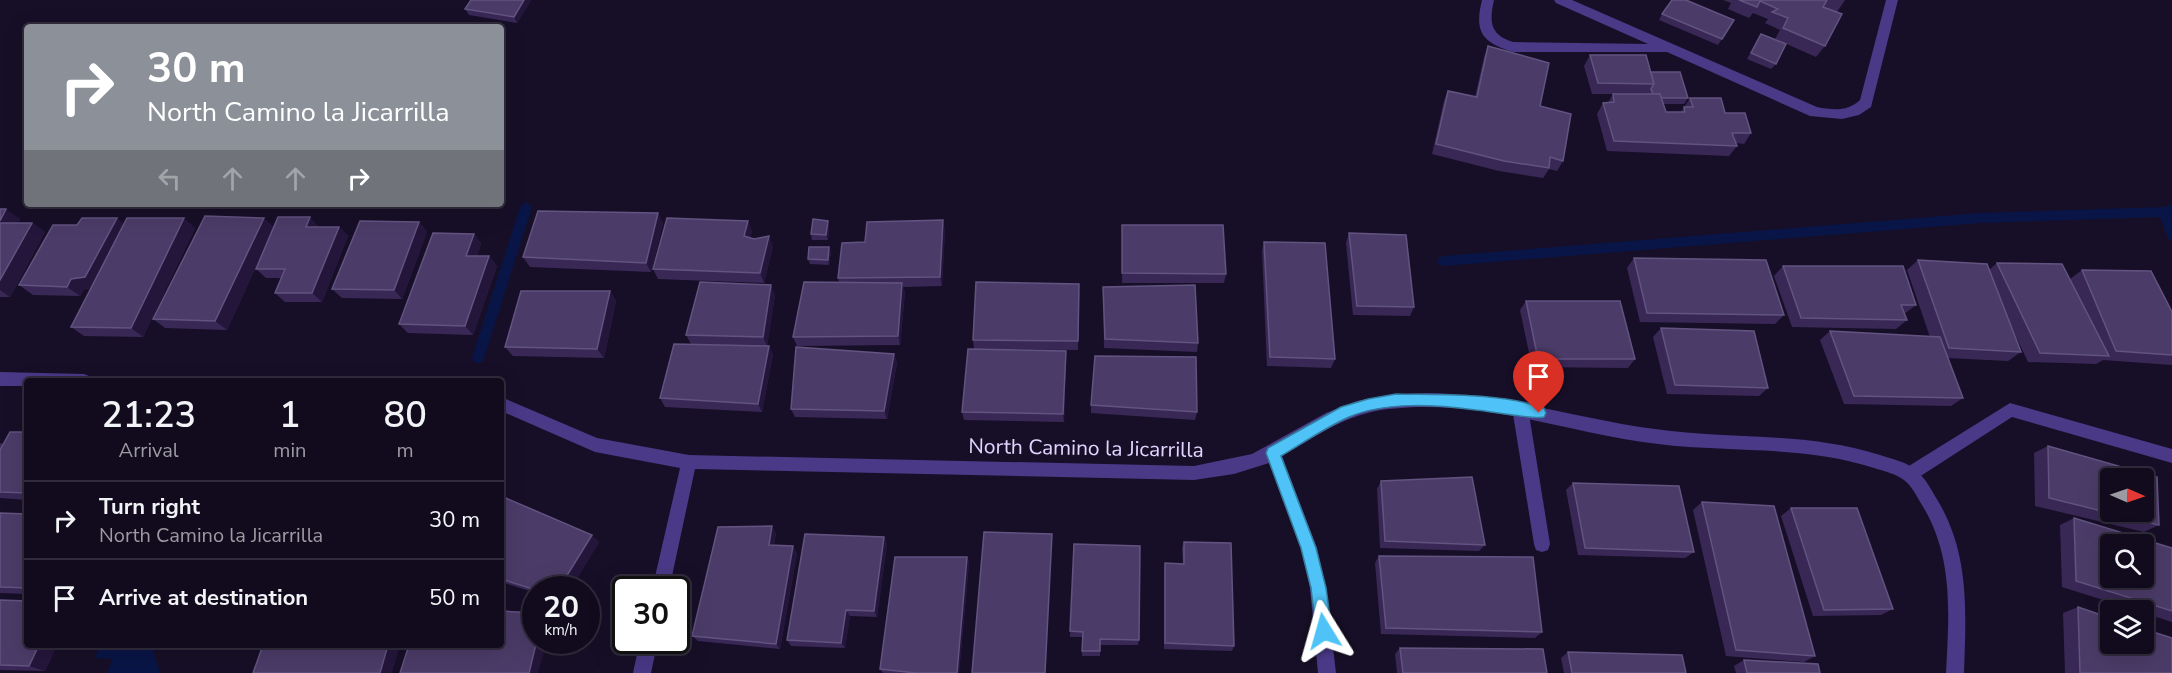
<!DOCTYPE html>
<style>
:root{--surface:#110b1d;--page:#1a1426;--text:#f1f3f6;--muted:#9c9ba4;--line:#302b3b}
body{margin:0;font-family:"Nunito Sans",sans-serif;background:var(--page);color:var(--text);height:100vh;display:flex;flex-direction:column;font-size:22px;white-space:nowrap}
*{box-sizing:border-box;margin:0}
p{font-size:20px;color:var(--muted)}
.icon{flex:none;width:33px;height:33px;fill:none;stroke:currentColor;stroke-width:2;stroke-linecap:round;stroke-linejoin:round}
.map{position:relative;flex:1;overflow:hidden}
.drawer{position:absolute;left:24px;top:378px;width:480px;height:270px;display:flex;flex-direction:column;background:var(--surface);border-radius:6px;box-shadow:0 6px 24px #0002,0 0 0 2px var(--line)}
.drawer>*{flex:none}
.top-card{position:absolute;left:24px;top:24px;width:480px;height:183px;border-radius:6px;box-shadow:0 6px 24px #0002,0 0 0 2px var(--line);background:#8c9099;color:#fff;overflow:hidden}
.needle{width:39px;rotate:92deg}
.controls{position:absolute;left:2100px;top:468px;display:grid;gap:12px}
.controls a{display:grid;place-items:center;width:54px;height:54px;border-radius:6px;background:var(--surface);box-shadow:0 6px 24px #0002,0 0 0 2px var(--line);font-size:30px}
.speed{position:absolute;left:522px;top:576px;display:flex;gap:12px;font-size:30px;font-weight:700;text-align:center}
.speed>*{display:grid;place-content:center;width:78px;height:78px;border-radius:50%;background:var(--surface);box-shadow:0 6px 24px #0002,0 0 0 2px var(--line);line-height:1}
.speed small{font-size:15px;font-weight:400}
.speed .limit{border:3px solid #111;border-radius:9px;background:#fff;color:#111}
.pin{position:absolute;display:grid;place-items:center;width:51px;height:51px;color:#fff;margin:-62px -26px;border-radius:50% 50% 50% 0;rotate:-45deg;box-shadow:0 0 6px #0007}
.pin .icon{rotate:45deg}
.me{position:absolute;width:66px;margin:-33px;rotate:352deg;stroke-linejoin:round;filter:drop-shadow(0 0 4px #0008)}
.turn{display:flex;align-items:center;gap:21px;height:126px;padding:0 24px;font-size:27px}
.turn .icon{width:78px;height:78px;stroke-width:2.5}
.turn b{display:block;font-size:42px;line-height:51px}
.lanes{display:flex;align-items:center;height:57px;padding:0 24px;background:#0003;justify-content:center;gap:30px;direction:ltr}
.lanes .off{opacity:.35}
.eta{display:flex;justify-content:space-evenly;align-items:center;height:102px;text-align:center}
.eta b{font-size:36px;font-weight:600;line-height:42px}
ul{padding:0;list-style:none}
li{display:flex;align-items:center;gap:18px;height:78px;padding:0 24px;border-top:2px solid var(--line)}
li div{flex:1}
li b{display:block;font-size:22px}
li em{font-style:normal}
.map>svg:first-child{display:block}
</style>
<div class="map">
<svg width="2172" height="673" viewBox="0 0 2172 673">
<rect width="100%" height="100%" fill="#170f27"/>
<path fill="#091546" d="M 100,645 L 155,645 L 153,650 L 160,673 L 107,673 L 113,659 L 95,658 Z"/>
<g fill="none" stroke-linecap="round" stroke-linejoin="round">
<g fill="#091546" fill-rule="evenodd">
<path d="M 526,202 L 532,207 L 484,358 L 482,362 L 478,363 L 474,362 L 472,358 L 520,207 Z"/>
<path d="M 2171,205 L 2172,241 L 2168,239 L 2160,217 L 1980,223 L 1443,266 L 1439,264 L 1437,261 L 1439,258 L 1443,256 L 1980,213 L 2164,207 Z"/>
</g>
<g fill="#493987" fill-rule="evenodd">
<path d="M 1520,401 L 1525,403 L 1528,408 L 1550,544 L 1548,550 L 1542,552 L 1536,550 L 1534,544 L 1512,408 L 1515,403 Z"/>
<path d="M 2010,403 L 2172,449 L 2172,463 L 2012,417 L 1916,479 L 1910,481 L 1904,479 L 1902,474 L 1904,469 Z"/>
</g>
<g fill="#493987" fill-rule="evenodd">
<path d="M 1482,0 L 1494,0 C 1489,22 1490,35 1513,42 L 1648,44 L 1556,3 L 1554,0 L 1572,0 L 1817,107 C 1833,110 1847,112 1860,100 L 1886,0 L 1898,0 L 1871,107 L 1859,115 L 1842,119 L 1810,116 L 1667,52 L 1513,52 C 1482,42 1474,32 1482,0 Z"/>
<path d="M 0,372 L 84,374 L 89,376 L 92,381 L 27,381 L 27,386 L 0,386 Z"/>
<path d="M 1427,393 C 1505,394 1578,419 1655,429 C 1732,440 1804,431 1880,455 C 1892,459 1908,462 1917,471 C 1926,479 1932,491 1938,501 C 1970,555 1966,613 1964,673 L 1946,673 C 1949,615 1954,557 1922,505 C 1917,497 1912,486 1904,480 C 1896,474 1884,471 1874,468 C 1804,445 1731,453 1658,444 C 1566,433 1484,398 1389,409 C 1345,414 1319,435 1282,456 L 1317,548 L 1326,588 L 1336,673 L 1318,673 L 1310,588 L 1301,548 L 1269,463 L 1234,474 L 1194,480 L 695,469 L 669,590 L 652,590 L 680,468 L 595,452 L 501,411 L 501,397 L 597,438 L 689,455 L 1194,466 L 1252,454 L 1326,413 L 1357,401 L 1388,395 Z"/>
<path d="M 640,640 L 658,640 L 651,673 L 633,673 Z"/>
</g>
</g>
<g fill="#392856">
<path d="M 531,0 L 517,23 L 469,15 L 465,9 Z"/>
<path d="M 1723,0 L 1845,0 L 1837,12 L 1824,7 L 1825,46 L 1816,57 L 1775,39 L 1780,30 L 1765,23 L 1768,19 L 1753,13 L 1749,18 L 1728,9 L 1731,3 Z"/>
<path d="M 1662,14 L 1734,20 L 1718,45 L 1659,20 Z"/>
<path d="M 1761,34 L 1776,64 L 1771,69 L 1747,59 Z"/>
<path d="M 1488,46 L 1540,106 L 1563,161 L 1557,171 L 1549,169 L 1543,178 L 1499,171 L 1432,154 L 1444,101 L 1448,91 L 1475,97 L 1484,57 Z"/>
<path d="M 1590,55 L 1651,72 L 1688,98 L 1684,104 L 1663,104 L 1666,112 L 1681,112 L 1690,98 L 1725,113 L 1751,133 L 1744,144 L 1736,143 L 1737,146 L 1729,156 L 1607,151 L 1597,114 L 1603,103 L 1608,103 L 1613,94 L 1648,94 L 1592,94 L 1584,66 Z"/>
<path d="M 0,209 L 20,219 L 18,223 L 32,223 L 45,232 L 10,297 L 0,297 Z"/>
<path d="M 419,222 L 427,232 L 402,299 L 342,298 L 332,289 Z"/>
<path d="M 663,223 L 651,272 L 530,267 L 523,257 Z"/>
<path d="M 124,224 L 195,228 L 143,337 L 84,336 L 71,327 L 91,288 L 84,289 L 80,296 L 33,295 L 19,285 L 77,225 Z"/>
<path d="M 1122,225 L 1226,274 L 1224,283 L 1122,283 Z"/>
<path d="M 829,226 L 828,240 L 812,240 L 811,234 Z"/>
<path d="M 274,227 L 339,227 L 348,236 L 322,302 L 285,302 L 275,293 L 281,278 L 266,278 L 256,269 L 265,247 L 227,330 L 165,328 L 153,319 Z"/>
<path d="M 945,230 L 942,286 L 903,287 L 905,292 L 900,345 L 797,346 L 793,337 L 839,282 L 838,278 L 865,242 Z"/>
<path d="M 752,231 L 750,238 L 773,246 L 764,283 L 658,279 L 653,269 Z"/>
<path d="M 1349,233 L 1414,307 L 1410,316 L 1353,315 L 1346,243 Z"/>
<path d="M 474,234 L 481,244 L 477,256 L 489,256 L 497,266 L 473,335 L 408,333 L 399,324 Z"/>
<path d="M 1264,242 L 1335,359 L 1331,368 L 1267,366 L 1262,251 Z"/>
<path d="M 831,252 L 829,265 L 810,264 L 808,259 Z"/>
<path d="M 1634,258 L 1784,315 L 1775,324 L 1640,322 L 1627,268 Z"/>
<path d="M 1918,260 L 1989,270 L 1997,263 L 2070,279 L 2082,270 L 2172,312 L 2172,365 L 2103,360 L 2096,364 L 2028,362 L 2010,324 L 2021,352 L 2008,361 L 1948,358 L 1963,398 L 1951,406 L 1844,404 L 1820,340 L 1830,331 L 1930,337 L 1907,270 Z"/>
<path d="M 1783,266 L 1916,305 L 1904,314 L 1907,320 L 1896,329 L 1792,327 L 1774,276 Z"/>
<path d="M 1079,284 L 1078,350 L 974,349 L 973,340 Z"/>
<path d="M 1103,287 L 1198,343 L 1197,352 L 1104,348 Z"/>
<path d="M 610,291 L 616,301 L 604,358 L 513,356 L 505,347 Z"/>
<path d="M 775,295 L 767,346 L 773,354 L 762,412 L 665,407 L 660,398 L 691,344 L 686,335 Z"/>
<path d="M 1526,301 L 1635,359 L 1628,368 L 1532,367 L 1520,310 Z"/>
<path d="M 1661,328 L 1768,388 L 1759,396 L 1667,394 L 1653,337 Z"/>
<path d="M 1066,351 L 1064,422 L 964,420 L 962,412 Z"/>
<path d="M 894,354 L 897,363 L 887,419 L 795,417 L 791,409 Z"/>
<path d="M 1091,405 L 1197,412 L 1195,420 L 1091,413 Z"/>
<path d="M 27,432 L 27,500 L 0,498 L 0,443 L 3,444 Z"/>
<path d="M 2048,446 L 2159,525 L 2144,532 L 2035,506 L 2034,453 Z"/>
<path d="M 1381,481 L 1485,545 L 1479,551 L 1380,548 L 1377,489 Z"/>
<path d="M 1573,483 L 1694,552 L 1685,558 L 1578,555 L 1566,490 Z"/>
<path d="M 501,496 L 599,542 L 570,590 L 536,590 L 536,593 L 501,582 Z"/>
<path d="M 1702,502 L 1815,656 L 1804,662 L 1726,656 L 1693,510 Z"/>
<path d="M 1791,508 L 1893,609 L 1881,615 L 1813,616 L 1781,516 Z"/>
<path d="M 0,513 L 27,514 L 27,594 L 0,593 Z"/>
<path d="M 2074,518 L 2172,548 L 2172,622 L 2144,613 L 2144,610 L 2135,610 L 2062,587 L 2060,525 Z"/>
<path d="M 776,533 L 774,545 L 797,553 L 780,649 L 698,641 L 692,636 Z"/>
<path d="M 884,537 L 887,544 L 877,617 L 850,616 L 845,648 L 791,646 L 787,640 Z"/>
<path d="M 1184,542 L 1234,646 L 1232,651 L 1164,649 L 1164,570 L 1165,563 L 1183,564 L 1182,548 Z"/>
<path d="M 1074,544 L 1139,640 L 1138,645 L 1100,645 L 1100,656 L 1082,656 L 1082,637 L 1070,637 Z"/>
<path d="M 1379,556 L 1542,632 L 1535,638 L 1381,634 L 1375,563 Z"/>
<path d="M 967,557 L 969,563 L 959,673 L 883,673 L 880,669 Z"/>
<path d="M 0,600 L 27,645 L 57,645 L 45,671 L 0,670 Z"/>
<path d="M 2078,607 L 2172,673 L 2065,673 L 2063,613 Z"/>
<path d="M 1400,648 L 1547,673 L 1397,673 L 1395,654 Z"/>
<path d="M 1568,652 L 1686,673 L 1564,673 L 1561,658 Z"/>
<path d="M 1744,660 L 1820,673 L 1736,673 L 1734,666 Z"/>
</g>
<g fill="#24163b">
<path d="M 524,0 L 531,0 L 517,23 L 514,17 Z"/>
<path d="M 6,209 L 20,219 L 12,232 L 0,223 L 0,221 Z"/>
<path d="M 658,213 L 663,223 L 651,272 L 646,263 Z"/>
<path d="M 310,217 L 319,227 L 306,227 Z"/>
<path d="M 117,218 L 129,228 L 98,286 L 84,289 L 80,296 L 67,287 L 71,279 Z"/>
<path d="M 184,218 L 195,228 L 143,337 L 131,328 Z"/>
<path d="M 264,218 L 274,227 L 227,330 L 215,321 Z"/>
<path d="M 943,220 L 945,230 L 942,286 L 940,277 Z"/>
<path d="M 748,221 L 752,231 L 749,246 L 744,236 Z"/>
<path d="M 828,221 L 829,226 L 828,240 L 826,235 Z"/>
<path d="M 419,222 L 427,232 L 402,299 L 394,290 Z"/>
<path d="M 32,223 L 45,232 L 10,297 L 0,290 L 0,280 Z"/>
<path d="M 339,227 L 348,236 L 322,302 L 312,293 Z"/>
<path d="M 474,234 L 481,244 L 474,265 L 466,256 Z"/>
<path d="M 769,236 L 773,246 L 764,283 L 760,273 Z"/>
<path d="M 829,247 L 831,252 L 829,265 L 828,260 Z"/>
<path d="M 489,256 L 497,266 L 473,335 L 465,326 Z"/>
<path d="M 902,283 L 905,292 L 900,345 L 898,336 Z"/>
<path d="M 771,285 L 775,295 L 767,346 L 763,337 Z"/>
<path d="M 610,291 L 616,301 L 604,358 L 597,349 Z"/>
<path d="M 769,346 L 773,354 L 762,412 L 758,404 Z"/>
<path d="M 1066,351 L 1066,360 L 1064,422 L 1063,414 Z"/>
<path d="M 894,354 L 897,363 L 887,419 L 884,411 Z"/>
<path d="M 772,526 L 776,533 L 773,552 L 769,545 Z"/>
<path d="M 1052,534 L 1052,541 L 1045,673 Z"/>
<path d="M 592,535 L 599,542 L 570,590 L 558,590 Z"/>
<path d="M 884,537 L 887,544 L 877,617 L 874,611 Z"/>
<path d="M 793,546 L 797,553 L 780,649 L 776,644 Z"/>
<path d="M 967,557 L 969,563 L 959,673 L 957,673 Z"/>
<path d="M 846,610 L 850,616 L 845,648 L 841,643 Z"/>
<path d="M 537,640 L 547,640 L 538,673 L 529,673 Z"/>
<path d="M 39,645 L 57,645 L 45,671 L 29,666 Z"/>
<path d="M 388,645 L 400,645 L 392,673 L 380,673 Z"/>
</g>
<g fill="#4b3b68" stroke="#625380" stroke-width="1.5" fill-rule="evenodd">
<path d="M 471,0 L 524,0 L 514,17 L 465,9 Z"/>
<path d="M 1672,0 L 1686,0 L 1734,20 L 1722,39 L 1662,14 Z"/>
<path d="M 1739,0 L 1827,0 L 1823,7 L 1842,14 L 1825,46 L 1783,28 L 1788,18 L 1772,12 L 1778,9 L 1760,1 L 1757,7 Z"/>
<path d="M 1761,34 L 1786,44 L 1776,64 L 1751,53 Z"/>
<path d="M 1488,46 L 1549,63 L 1540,106 L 1571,114 L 1563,161 L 1550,157 L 1549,168 L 1504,161 L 1436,144 L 1448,91 L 1477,97 Z"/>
<path d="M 1590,55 L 1646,55 L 1654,84 L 1598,83 Z"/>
<path d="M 1651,72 L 1680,72 L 1688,98 L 1661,98 L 1660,94 L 1653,94 L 1651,89 L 1654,84 Z"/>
<path d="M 1613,94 L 1660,94 L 1666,112 L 1685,112 L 1684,107 L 1693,107 L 1690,98 L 1721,98 L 1725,113 L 1745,113 L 1751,133 L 1732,133 L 1737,146 L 1614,141 L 1603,103 L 1614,102 Z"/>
<path d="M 0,209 L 6,209 L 0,221 Z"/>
<path d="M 538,211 L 658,213 L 646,263 L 523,257 Z"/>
<path d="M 205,216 L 264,218 L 215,321 L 153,319 Z"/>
<path d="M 278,217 L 310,217 L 306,227 L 339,227 L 312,293 L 275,293 L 285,269 L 256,269 Z"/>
<path d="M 82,218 L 117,218 L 85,277 L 71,279 L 67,287 L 19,285 L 53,225 L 77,225 Z"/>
<path d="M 127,218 L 184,218 L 131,328 L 71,327 Z"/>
<path d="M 667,218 L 748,221 L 744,236 L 754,239 L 769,236 L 760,273 L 653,269 Z"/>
<path d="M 813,219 L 828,221 L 826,235 L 811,234 Z"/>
<path d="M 943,220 L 940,277 L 838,278 L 842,243 L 865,242 L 867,222 Z"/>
<path d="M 360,221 L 419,222 L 394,290 L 332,289 Z"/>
<path d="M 0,223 L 32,223 L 0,280 Z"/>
<path d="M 1122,225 L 1223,225 L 1226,274 L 1122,273 Z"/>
<path d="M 433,233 L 474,234 L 466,256 L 489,256 L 465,326 L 399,324 Z"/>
<path d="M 1349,233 L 1406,235 L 1414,307 L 1357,306 Z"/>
<path d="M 1264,242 L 1325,243 L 1335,359 L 1270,357 Z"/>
<path d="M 809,247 L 829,247 L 828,260 L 808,259 Z"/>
<path d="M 1634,258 L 1766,260 L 1784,315 L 1647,313 Z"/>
<path d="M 1918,260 L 1987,264 L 2021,352 L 1949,348 Z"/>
<path d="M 1997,263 L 2062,264 L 2109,356 L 2040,353 Z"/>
<path d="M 1783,266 L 1903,266 L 1916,305 L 1901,305 L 1907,320 L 1801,318 Z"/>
<path d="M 2082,270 L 2151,271 L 2172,312 L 2172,355 L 2116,351 Z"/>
<path d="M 700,282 L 771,285 L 763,337 L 686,335 Z"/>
<path d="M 804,282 L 902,283 L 898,336 L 793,337 Z"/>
<path d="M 976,282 L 1079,284 L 1078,341 L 973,340 Z"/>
<path d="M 1195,285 L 1198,343 L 1105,339 L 1103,287 Z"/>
<path d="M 521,291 L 610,291 L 597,349 L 505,347 Z"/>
<path d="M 1526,301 L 1620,301 L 1635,359 L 1538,359 Z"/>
<path d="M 1661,328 L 1754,331 L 1768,388 L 1675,385 Z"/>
<path d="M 1830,331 L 1940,337 L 1963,398 L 1854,396 Z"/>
<path d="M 674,344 L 769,346 L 758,404 L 660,398 Z"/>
<path d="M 796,347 L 894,354 L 884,411 L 791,409 Z"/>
<path d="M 968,349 L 1066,351 L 1063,414 L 962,412 Z"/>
<path d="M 1095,356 L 1196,357 L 1197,412 L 1091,405 Z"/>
<path d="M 10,432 L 27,432 L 27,493 L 0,492 L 0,450 Z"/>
<path d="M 2048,446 L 2157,477 L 2159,525 L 2049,498 ZM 2110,478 L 2144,478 L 2144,512 L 2110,512 Z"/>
<path d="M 1472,477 L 1485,545 L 1385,541 L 1381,481 Z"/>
<path d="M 1573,483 L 1679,486 L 1694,552 L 1585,548 Z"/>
<path d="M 501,496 L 592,535 L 558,590 L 536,590 L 501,579 Z"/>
<path d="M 1702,502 L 1774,506 L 1815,656 L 1736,650 Z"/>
<path d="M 1791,508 L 1857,508 L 1893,609 L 1824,610 Z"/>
<path d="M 0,513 L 27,514 L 27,588 L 0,587 Z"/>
<path d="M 2074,518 L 2172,548 L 2172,611 L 2076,581 ZM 2110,544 L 2144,544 L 2144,578 L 2110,578 Z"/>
<path d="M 772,526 L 769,545 L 793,546 L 776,644 L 692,636 L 718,527 Z"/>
<path d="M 984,532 L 1052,534 L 1045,673 L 972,673 Z"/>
<path d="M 805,534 L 884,537 L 874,611 L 846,610 L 841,643 L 787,640 Z"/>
<path d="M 1184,542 L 1231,543 L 1234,646 L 1165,643 L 1165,563 L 1184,564 Z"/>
<path d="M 1074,544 L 1140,546 L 1139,640 L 1100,639 L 1100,651 L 1082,651 L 1083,632 L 1070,631 Z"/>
<path d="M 1379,556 L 1533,557 L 1542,632 L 1386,628 Z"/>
<path d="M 895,557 L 967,557 L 957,673 L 916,673 L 880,669 Z"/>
<path d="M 0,600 L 27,601 L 27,645 L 39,645 L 29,666 L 0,665 Z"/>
<path d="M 2078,607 L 2110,618 L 2110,644 L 2144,644 L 2144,629 L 2172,638 L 2172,673 L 2080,673 Z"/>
<path d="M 501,611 L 536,613 L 536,640 L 537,640 L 529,673 L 400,673 L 409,645 L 501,645 Z"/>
<path d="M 263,645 L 388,645 L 380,673 L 253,673 Z"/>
<path d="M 1400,648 L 1543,649 L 1547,673 L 1403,673 Z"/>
<path d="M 1568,652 L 1682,655 L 1686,673 L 1572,673 Z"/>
<path d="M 1744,660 L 1818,664 L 1820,673 L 1747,673 Z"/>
</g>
<path fill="#4fc3f7" stroke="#337fa1" stroke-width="1.5" d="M 1396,394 C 1441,395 1502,393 1544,408 L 1546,413 L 1544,417 C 1536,420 1489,411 1476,410 C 1437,405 1386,401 1349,417 C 1326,427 1303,443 1281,456 L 1316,548 L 1326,588 L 1332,631 L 1330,637 L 1324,639 L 1319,637 L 1316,631 L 1311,588 L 1301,548 L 1266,453 L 1268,448 L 1341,407 L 1368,399 Z"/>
<g text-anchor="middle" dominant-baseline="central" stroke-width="6" stroke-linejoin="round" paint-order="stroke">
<g font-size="21" fill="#e1d5ff" stroke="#170f27">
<text transform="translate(1086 448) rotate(1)">North Camino la Jicarrilla</text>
</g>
</g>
</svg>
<div class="controls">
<a><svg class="needle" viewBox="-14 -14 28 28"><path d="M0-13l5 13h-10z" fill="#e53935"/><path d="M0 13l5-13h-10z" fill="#9c9ba4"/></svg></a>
<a><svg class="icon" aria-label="search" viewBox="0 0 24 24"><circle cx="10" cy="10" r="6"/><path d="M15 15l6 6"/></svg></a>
<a><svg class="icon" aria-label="layers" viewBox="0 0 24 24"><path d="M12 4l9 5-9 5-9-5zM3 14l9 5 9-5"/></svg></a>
</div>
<div class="speed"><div>20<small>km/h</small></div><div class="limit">30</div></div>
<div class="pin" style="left:1539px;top:413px;background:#d93025"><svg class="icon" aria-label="arrive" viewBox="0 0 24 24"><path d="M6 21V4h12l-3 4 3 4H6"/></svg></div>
<svg class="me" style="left:1324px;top:631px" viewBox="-20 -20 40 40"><path d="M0-17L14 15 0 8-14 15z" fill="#4fc3f7" stroke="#fff" stroke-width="4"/></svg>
<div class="top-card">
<div class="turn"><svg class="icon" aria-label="right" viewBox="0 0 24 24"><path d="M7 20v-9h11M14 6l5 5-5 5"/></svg><div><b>30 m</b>North Camino la Jicarrilla</div></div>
<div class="lanes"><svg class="icon off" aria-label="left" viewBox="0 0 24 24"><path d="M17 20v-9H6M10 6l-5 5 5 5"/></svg><svg class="icon off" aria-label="ahead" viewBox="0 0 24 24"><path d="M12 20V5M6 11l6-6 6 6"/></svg><svg class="icon off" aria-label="ahead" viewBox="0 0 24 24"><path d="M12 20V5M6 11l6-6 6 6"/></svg><svg class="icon" aria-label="right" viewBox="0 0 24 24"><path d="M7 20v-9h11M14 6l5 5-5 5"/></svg></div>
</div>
<section class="drawer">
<div class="eta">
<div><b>21:23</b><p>Arrival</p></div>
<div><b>1</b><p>min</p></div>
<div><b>80</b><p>m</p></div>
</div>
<ul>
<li><svg class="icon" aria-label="right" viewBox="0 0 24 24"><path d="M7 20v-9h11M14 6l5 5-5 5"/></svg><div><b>Turn right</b><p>North Camino la Jicarrilla</p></div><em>30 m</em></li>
<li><svg class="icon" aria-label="arrive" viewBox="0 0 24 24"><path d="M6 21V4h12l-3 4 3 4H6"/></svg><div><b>Arrive at destination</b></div><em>50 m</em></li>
</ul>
</section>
</div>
